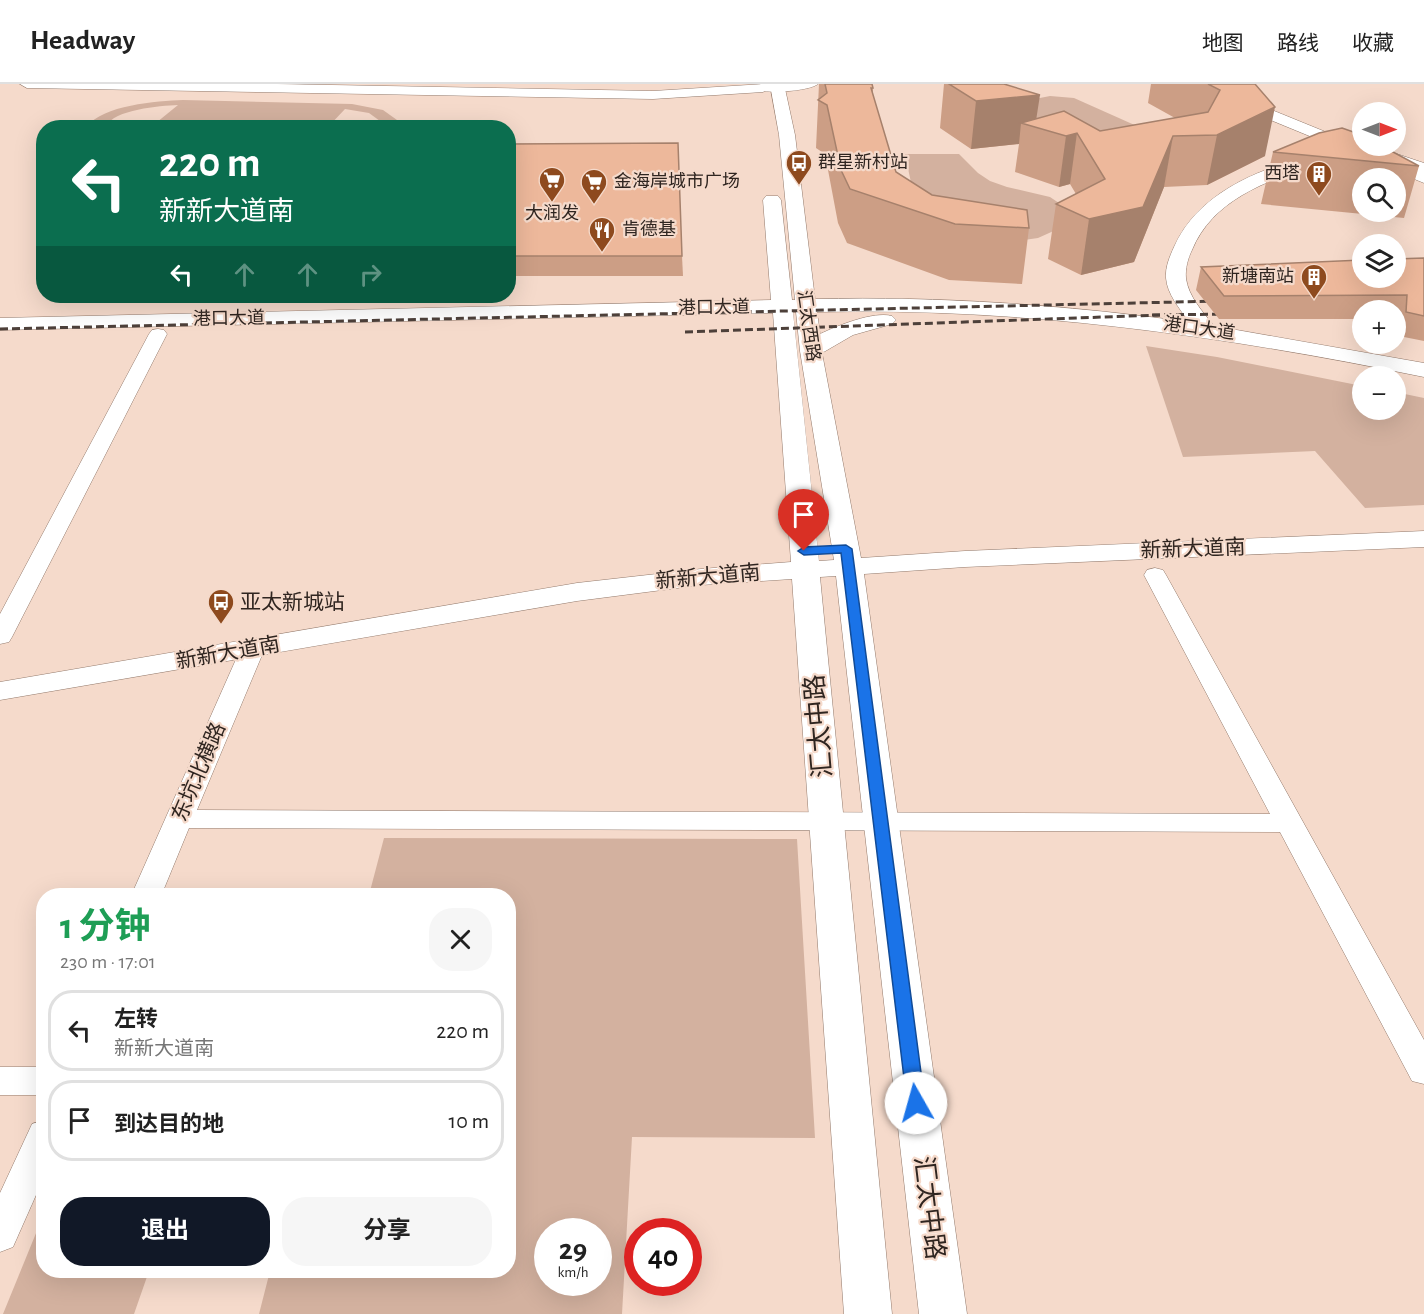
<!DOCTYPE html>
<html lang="zh">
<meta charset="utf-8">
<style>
:root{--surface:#fff;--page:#f6f6f6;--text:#222;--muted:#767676;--line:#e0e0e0;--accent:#111827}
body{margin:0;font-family:"Alegreya Sans","Noto Sans SC",sans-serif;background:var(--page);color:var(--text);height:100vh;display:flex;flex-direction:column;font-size:22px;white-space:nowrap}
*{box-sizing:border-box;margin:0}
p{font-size:20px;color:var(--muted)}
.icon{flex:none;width:33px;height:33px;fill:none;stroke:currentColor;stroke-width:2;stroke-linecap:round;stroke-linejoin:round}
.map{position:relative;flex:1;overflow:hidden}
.drawer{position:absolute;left:36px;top:804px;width:480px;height:390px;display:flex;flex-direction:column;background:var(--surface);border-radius:24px;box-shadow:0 6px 24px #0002}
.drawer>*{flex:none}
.top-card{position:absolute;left:36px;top:36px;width:480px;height:183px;border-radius:24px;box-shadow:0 6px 24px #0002;background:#0b6e4f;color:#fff;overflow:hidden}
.needle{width:39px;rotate:90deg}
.fabs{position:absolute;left:1352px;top:18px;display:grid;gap:12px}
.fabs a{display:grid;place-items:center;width:54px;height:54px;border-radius:50%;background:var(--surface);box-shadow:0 6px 24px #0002;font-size:30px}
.speed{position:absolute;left:534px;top:1134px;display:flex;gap:12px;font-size:30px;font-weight:700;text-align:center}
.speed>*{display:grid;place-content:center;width:78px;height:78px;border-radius:50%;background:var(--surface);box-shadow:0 6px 24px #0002;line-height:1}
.speed small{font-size:15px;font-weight:400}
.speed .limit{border:9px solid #d22;background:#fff;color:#111}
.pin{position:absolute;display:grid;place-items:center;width:51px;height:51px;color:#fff;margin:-62px -26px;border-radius:50% 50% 50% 0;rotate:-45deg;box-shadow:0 0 6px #0007}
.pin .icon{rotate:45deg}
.me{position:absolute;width:66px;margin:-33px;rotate:353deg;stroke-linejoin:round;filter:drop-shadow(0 0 4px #0008)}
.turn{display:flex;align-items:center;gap:21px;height:126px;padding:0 24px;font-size:27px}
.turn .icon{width:78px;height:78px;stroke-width:2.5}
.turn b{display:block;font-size:42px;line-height:51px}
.lanes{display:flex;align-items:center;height:57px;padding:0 24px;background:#0003;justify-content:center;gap:30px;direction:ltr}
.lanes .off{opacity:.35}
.round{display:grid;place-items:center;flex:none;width:63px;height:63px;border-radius:24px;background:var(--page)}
.summary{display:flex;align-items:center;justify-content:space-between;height:102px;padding:0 24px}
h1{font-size:36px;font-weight:700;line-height:45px;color:#1e9e55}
.button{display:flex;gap:12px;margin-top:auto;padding:12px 24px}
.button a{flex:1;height:69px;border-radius:24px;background:var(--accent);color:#fff;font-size:24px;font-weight:700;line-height:69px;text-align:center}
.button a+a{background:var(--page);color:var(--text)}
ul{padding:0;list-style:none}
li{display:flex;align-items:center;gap:18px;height:81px;margin:0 12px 9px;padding:0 12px;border:3px solid var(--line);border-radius:24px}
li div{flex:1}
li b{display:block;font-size:22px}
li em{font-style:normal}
header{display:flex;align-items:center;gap:36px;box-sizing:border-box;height:84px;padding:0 30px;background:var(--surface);border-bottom:2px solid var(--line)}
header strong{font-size:28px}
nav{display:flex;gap:33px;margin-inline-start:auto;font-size:21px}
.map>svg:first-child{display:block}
</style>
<header>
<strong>Headway</strong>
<nav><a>地图</a><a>路线</a><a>收藏</a></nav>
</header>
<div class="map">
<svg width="1424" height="1230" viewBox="0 0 1424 1230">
<rect width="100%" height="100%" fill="#f5dacb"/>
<g fill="#d3b19f" fill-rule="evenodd">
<path d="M 1050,12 L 1074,14 L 1148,47 L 1104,67 L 1005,21 Z"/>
<path d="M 183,16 L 352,20 L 383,26 L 397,36 L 396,43 L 378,43 L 380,37 L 369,29 L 345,25 L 328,43 L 151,43 L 178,21 C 159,22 115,25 105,43 L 87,43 C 102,21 157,17 183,16 Z"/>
<path d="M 905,70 L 959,70 L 978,89 L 990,97 L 1007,103 L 1050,113 L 1059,119 L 1058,145 L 1038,154 L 1024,156 L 918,132 Z"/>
<path d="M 1146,262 L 1217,273 L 1362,302 L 1362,326 L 1395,326 L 1395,308 L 1424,314 L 1424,421 L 1365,424 L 1315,367 L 1183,373 Z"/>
<path d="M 384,754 L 797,755 L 815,1054 L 632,1053 L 622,1230 L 259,1230 L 270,1187 L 508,1186 L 508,812 L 369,811 ZM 548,1148 L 598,1148 L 598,1198 L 548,1198 Z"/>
<path d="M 177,807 L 275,807 L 274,812 L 175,811 Z"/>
<path d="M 43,1132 L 44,1186 L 149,1187 L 134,1230 L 3,1230 Z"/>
</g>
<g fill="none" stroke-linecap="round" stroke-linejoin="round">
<g stroke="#937a6c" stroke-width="1">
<g id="minor">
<path d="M 158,245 L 164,246 L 167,250 L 12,553 L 9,558 L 0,560 L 0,530 L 149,250 L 152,246 Z"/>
<path d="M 1155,484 L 1163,486 L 1166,491 L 1424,956 L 1424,1000 L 1412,997 L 1280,748 L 189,744 L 161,812 L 131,812 L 241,564 L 244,559 L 253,557 L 262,559 L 265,564 L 197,726 L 1270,730 L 1144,491 L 1147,486 Z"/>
<rect x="0" y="983" width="44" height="28"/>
<path d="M 44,1036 L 44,1093 L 13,1163 L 0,1168 L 0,1109 L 32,1040 Z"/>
</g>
</g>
<g stroke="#937a6c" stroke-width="1">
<g id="tertiary">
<path d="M 20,0 L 277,0 L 653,7 L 765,0 L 770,4 L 763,8 L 653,15 L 27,4 Z"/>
<path d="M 770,0 L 784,0 L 795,51 L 815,215 C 941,212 1065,221 1189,238 C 1180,225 1167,210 1166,194 C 1165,183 1170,172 1174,163 C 1197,111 1255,86 1307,73 L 1315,78 L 1313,82 C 1265,97 1212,117 1192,166 C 1188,174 1185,185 1186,194 C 1188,212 1203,228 1214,242 L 1424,279 L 1424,293 C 1223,252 1022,223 817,228 L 820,250 C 837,242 873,227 892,232 L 896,236 L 892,240 L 853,251 L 822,269 L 861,474 L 965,467 L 1424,447 L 1424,463 L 965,483 L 864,490 L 967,1230 L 919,1230 L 836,492 L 820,493 L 892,1230 L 844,1230 L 792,495 L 701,501 L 577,517 L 0,616 L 0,598 L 577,499 L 701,485 L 791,478 L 773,229 L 0,246 L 0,234 L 771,216 L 763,116 L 766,112 L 778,112 L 781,116 L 792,216 L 795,216 L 779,51 ZM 793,228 L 796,228 L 800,267 L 834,476 L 819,477 Z"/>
<path d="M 1379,64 L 1424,79 L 1424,90 L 1373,72 L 1371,69 L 1373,66 Z"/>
</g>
</g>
<g stroke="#937a6c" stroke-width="1">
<g id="secondary">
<path d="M 818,0 C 811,7 762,11 755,4 L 761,0 Z"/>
<path d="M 1187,0 L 1208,0 L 1424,88 L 1424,99 L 1190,3 Z"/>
</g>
</g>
<use href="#minor" fill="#fff" fill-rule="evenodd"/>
<use href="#tertiary" fill="#fff" fill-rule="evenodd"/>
<use href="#secondary" fill="#fff" fill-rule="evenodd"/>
<g stroke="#4d403a" stroke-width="3" stroke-dasharray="8 4" stroke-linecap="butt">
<path d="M 1152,231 L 1233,230"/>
<path d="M 0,245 L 1221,217"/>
<path d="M 685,248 L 1160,231"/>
</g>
</g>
<g fill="#cc9e85" fill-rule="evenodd">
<path d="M 819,0 L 872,0 L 873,4 L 873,12 L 896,88 L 932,111 L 1029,144 L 1022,200 L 949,196 L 847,159 L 838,139 L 825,70 L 816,64 Z"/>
<path d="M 944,0 L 1004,0 L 1037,34 L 1100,47 L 1175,34 L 1148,19 L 1151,0 L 1255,0 L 1265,72 L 1207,101 L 1164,103 L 1134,178 L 1081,191 L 1048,175 L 1056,120 L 1076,110 L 1070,100 L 1059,103 L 1015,88 L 1019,60 L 971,65 L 940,44 Z"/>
<path d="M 508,60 L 682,172 L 683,192 L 508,192 Z"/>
<path d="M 1273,68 L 1419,82 L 1404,134 L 1261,120 ZM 1362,94 L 1395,94 L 1395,128 L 1362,128 Z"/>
<path d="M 1424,174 L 1424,257 L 1399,252 L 1400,234 L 1395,234 L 1395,226 L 1362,226 L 1362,235 L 1219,235 L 1196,206 L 1201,183 Z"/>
</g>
<g fill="#a6816c">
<path d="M 1040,11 L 1035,43 L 1021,39 L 1019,60 L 971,65 L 976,17 Z"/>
<path d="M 1275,23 L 1265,72 L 1207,101 L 1217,51 Z"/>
<path d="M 1077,49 L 1070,100 L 1059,103 L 1066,52 Z"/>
<path d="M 1173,52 L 1164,103 L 1134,178 L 1081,191 L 1089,135 Z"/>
</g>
<g fill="#edb89b" stroke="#a6816c" stroke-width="1.5">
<path d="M 825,0 L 872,0 L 873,4 L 871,4 L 896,88 L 932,111 L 1027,126 L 1029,144 L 955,140 L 850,105 L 841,86 L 827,21 L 818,16 L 827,9 Z"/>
<path d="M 949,0 L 1004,0 L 1040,11 L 976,17 Z"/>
<path d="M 1208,0 L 1255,0 L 1275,23 L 1217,51 L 1173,52 L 1143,123 L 1089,135 L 1056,120 L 1105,95 L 1077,49 L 1066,52 L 1021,39 L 1064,27 L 1100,47 L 1208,28 L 1220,6 Z"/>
<path d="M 1342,44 L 1362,51 L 1362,62 L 1382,62 L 1419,82 L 1273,68 L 1319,49 Z"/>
<path d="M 678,59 L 682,172 L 508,172 L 508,60 Z"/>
<path d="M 1424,174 L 1424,232 L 1406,228 L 1407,211 L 1224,212 L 1201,183 L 1362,176 L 1362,194 L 1395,194 L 1395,175 Z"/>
</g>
<path fill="#1a73e8" stroke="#114b97" stroke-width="1.5" d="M 846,461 L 852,465 L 925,1019 L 923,1024 L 916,1026 L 910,1024 L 907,1019 L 841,469 L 804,471 L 798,467 L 804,463 Z"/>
<defs>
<g id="bus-pin" transform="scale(1.35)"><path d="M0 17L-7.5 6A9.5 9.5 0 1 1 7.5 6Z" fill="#8e4a1e" stroke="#f5dacb"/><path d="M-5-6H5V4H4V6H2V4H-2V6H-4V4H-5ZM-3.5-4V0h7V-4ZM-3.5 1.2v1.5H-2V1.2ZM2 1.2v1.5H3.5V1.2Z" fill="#fff"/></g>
<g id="building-pin" transform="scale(1.35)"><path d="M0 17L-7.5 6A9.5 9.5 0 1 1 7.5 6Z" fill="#8e4a1e" stroke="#f5dacb"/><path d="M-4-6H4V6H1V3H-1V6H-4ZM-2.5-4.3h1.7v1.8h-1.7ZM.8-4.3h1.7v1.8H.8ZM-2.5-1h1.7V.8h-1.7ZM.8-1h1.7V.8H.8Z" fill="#fff"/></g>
<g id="supermarket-pin" transform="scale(1.35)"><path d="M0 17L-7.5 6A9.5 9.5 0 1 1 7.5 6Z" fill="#8e4a1e" stroke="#f5dacb"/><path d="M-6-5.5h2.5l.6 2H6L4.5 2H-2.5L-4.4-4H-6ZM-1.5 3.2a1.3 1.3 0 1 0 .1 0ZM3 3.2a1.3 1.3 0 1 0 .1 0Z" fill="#fff"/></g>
<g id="restaurant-pin" transform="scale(1.35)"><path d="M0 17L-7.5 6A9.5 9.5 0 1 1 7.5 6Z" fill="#8e4a1e" stroke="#f5dacb"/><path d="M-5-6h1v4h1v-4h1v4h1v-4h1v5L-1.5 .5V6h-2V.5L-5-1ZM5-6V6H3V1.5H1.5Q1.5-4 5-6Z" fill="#fff"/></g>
</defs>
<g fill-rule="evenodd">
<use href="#bus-pin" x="799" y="79"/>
<use href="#building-pin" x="1319" y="90"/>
<use href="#supermarket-pin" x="552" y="96"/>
<use href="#supermarket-pin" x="594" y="98"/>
<use href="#restaurant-pin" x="602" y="146"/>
<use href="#building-pin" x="1314" y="193"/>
<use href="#bus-pin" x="221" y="518"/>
</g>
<g text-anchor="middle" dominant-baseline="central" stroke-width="4.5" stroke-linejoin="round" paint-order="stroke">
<g font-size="18" fill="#2f2520" stroke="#f5dacb" text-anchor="start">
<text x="818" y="79">群星新村站</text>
<text x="1300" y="90" text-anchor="end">西塔</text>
<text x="614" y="98">金海岸城市广场</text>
<text x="552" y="130" text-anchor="middle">大润发</text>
<text x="622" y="146">肯德基</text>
<text x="1294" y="193" text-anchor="end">新塘南站</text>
</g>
<g font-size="18" fill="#2f2520" stroke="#f5dacb">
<text transform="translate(714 224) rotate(-1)">港口大道</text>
<text transform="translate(229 235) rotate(-1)">港口大道</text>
<text transform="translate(808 242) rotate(82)">汇太西路</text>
<text transform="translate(1199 245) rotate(8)">港口大道</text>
</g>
<g font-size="21" fill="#2f2520" stroke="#f5dacb">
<text transform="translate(1193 465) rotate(-2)">新新大道南</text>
<text transform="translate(708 493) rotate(-5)">新新大道南</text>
<text transform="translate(228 569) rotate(-10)">新新大道南</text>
<text transform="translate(199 688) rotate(-67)">东坑北横路</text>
</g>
<g font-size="21" fill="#2f2520" stroke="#f5dacb" text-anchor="start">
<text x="240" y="518">亚太新城站</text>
</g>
<g font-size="26" fill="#2f2520" stroke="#f5dacb">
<text transform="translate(819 642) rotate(-95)">汇太中路</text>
<text transform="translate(929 1124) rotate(83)">汇太中路</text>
</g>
</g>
</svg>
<div class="fabs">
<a><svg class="needle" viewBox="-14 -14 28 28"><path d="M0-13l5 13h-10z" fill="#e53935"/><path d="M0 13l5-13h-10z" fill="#767676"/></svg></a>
<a><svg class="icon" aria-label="search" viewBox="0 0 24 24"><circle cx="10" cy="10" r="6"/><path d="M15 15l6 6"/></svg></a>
<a><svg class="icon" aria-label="layers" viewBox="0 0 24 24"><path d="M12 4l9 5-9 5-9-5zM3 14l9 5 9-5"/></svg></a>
<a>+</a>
<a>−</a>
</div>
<div class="speed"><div>29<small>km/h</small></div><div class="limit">40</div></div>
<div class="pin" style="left:804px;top:467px;background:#d93025"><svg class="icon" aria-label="arrive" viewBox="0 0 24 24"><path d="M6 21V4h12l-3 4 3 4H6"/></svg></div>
<svg class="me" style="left:916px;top:1019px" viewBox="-20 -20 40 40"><circle r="19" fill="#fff"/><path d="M0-13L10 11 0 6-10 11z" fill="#1a73e8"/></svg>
<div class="top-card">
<div class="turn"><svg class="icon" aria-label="left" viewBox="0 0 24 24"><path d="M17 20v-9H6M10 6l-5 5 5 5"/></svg><div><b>220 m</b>新新大道南</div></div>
<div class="lanes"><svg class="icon" aria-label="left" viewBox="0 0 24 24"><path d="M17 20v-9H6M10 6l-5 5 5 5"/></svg><svg class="icon off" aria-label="ahead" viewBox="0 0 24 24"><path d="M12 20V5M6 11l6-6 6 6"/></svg><svg class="icon off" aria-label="ahead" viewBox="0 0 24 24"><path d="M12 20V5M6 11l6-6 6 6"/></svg><svg class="icon off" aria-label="right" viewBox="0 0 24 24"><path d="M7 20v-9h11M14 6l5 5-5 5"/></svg></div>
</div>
<section class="drawer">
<div class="summary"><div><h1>1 分钟</h1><p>230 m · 17:01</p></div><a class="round"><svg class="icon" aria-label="close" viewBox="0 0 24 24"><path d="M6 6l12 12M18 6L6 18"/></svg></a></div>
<ul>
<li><svg class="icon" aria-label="left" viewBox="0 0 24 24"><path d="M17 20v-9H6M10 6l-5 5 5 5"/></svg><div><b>左转</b><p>新新大道南</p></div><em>220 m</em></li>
<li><svg class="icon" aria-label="arrive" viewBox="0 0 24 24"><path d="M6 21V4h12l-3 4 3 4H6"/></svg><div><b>到达目的地</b></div><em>10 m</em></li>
</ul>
<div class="button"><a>退出</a><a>分享</a></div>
</section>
</div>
